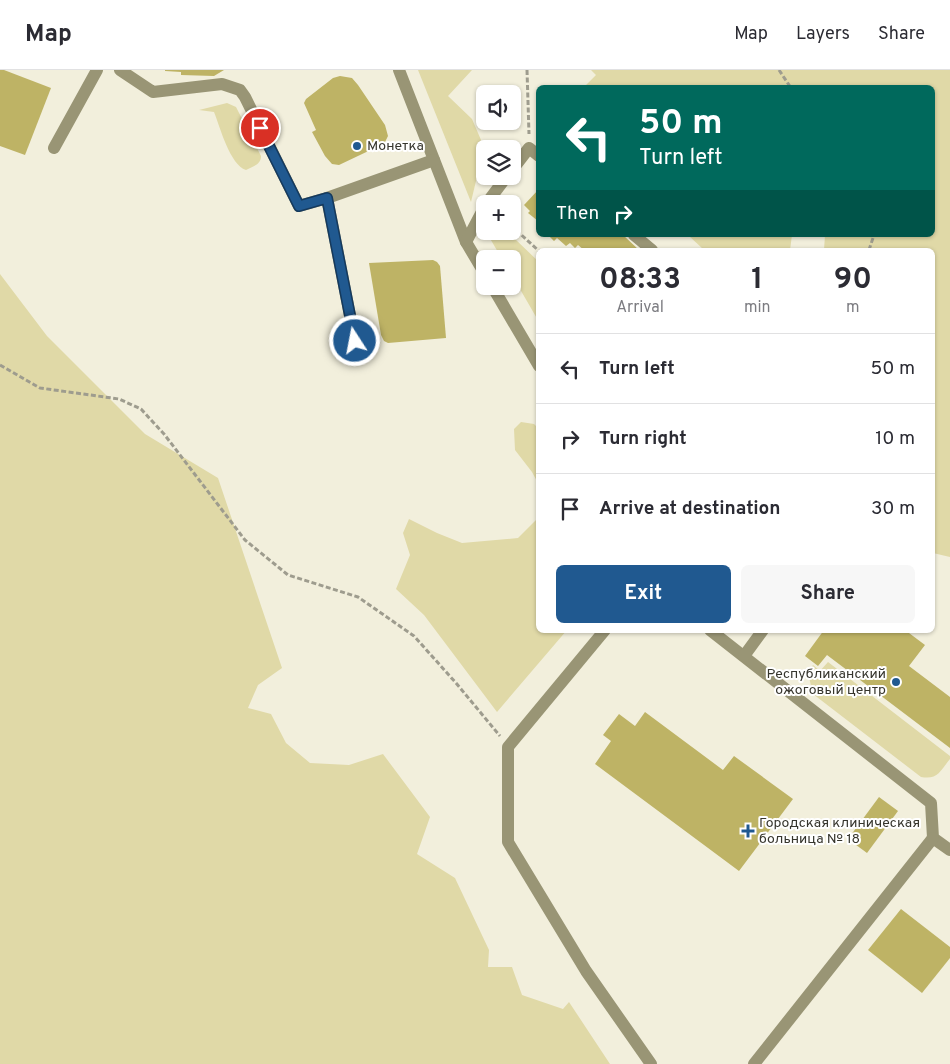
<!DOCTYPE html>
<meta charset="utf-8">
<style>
:root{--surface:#fff;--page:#f7f7f7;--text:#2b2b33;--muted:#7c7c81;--line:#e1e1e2;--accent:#205990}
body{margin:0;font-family:Overpass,sans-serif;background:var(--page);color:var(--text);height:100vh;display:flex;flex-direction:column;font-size:19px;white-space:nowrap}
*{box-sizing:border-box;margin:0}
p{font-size:16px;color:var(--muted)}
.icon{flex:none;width:28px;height:28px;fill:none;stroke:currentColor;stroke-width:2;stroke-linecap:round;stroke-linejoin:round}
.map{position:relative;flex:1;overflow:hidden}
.sheet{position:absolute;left:536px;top:178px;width:399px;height:385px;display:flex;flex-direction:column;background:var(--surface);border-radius:8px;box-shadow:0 1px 4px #0004}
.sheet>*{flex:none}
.guide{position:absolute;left:536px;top:15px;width:399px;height:152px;border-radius:8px;box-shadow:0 1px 4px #0004;background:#00695c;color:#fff;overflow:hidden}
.controls{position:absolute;left:476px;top:15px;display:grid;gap:10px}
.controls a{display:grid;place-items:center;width:45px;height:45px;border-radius:8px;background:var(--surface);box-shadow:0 1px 4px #0004;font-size:25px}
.pin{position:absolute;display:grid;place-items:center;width:42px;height:42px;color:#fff;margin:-21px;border:2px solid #fff;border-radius:50%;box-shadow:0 1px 5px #0007}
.me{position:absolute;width:55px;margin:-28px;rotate:349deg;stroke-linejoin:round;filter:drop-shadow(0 0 4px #0008)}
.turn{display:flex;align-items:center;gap:18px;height:105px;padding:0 20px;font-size:22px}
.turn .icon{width:65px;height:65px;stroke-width:2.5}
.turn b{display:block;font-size:35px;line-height:42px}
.then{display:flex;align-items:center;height:48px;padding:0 20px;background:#0003;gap:10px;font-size:19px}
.eta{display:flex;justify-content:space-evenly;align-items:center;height:85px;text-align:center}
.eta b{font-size:30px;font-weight:700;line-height:35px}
.primary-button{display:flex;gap:10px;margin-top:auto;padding:10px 20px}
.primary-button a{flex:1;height:58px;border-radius:8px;background:var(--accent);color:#fff;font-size:20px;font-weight:700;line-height:58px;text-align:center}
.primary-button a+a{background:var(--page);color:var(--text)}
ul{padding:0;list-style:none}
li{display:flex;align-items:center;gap:15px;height:70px;padding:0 20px;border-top:1px solid var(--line)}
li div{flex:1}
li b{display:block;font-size:19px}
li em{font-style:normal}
header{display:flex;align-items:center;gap:30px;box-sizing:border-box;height:70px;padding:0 25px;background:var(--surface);border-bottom:1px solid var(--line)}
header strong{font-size:24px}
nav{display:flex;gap:28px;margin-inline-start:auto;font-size:18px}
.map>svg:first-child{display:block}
</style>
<header>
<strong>Map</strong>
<nav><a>Map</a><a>Layers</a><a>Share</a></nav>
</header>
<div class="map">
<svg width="950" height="994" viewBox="0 0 950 994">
<rect width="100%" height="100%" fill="#f2efdc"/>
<g fill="#e0d9a7">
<path d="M 418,0 L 472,0 L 448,26 L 472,49 L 484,77 L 471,132 Z"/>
<path d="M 591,0 L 950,0 L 950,487 L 933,483 L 932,180 L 824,180 L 825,165 L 932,165 L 932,18 L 584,17 L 596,5 Z"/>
<path d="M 227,33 L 236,37 L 261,86 C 261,95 253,96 246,100 C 230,95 220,57 214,42 L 199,40 Z"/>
<path d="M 491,161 L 510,161 L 515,169 L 539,192 L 539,252 L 513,207 L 512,189 L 502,189 L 488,165 Z"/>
<path d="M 688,165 L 792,165 L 790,180 L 704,180 Z"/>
<path d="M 0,204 L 47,266 L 145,364 L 218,408 L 282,598 L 258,615 L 248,638 L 271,644 L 286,673 L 310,693 L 349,695 L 383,684 L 430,747 L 417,784 L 455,808 L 489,880 L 488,897 L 512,897 L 522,925 L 563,939 L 569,932 L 610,994 L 0,994 Z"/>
<path d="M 521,352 L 534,354 L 539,359 L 539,415 L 532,402 L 515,380 L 514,359 Z"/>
<path d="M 539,438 L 539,560 L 567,560 L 497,642 L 424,545 L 396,519 L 410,485 L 403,463 L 409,449 L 437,463 L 462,473 L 518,468 L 536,450 Z"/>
<path d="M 828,592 L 950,686 L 950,689 C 940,701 938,710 921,707 L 813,624 L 808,603 L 813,595 L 820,601 Z"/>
</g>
<g fill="#beb365">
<path d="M 0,0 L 4,0 L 51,18 L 25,85 L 0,76 Z"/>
<path d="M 165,0 L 224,0 L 214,6 L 181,5 L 181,2 L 165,1 Z"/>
<path d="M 340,6 L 352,8 L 358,15 L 385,55 L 388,66 L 385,72 L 379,76 L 339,95 L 332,94 L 325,86 L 312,62 L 316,60 L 304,33 L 306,29 L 333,8 Z"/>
<path d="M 539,119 L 539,157 L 536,154 L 538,151 L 528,143 L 530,141 L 524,135 Z"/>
<path d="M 548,165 L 623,165 L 639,180 L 584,180 L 578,175 L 575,178 L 570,173 L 566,176 L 557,168 L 554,171 Z"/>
<path d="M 433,190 L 437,192 L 440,196 L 446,268 L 388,273 L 384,271 L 381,265 L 369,193 Z"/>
<path d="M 824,560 L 905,560 L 925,575 L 909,596 L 950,627 L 950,678 L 827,585 L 818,596 L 805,586 Z"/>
<path d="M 645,642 L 723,700 L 734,686 L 793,729 L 739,801 L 595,694 L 611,671 L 603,665 L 619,644 L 635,656 Z"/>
<path d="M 879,727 L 898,741 L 867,783 L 848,769 Z"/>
<path d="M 901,839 L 950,877 L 950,888 L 922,923 L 868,880 Z"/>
</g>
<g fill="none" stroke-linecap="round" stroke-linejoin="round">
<g stroke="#9e9c8e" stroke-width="3" stroke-dasharray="5 2.5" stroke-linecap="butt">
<path d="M 527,0 L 529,64"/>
<path d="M 779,0 L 791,18"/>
<path d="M 512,154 L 516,160 L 539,181"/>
<path d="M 869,180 L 874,165"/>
<path d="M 0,295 L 40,318 L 119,329 L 141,339 L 164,364 L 245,470 L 288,505 L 358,527 L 414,566 L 456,613 L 500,666"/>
</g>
<g stroke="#999575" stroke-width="12">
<path d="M 120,0 L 153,22 L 222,14 L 240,20 L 245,27 L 299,136 L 327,128 L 355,271"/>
<path d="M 399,0 L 466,172 L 485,204"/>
<path d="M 54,78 L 97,0"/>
<path d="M 512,100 L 529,78 L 539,86"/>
<path d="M 327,128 L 434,90"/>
<path d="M 486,134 L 507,106"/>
<path d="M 634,165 L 652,180"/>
<path d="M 466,172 L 485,136"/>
<path d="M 492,216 L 539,296"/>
<path d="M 605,560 L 508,677 L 508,772 L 586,901 L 651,994"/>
<path d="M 710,560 L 931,733 L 933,768 L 950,780"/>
<path d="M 744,586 L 763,560"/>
<path d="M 754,994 L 933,768"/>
</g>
</g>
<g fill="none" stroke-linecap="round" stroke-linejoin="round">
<g stroke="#153a5e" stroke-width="12">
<path id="route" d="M 260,58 L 299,136 L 327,128 L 355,271"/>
</g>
<use href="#route" stroke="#205990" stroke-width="9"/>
</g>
<g fill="#205990" stroke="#fff" stroke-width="2">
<circle cx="357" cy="76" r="5"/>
<circle cx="896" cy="612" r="5"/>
<path d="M745.5 753.5h5v5h5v5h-5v5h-5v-5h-5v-5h5z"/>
</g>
<g text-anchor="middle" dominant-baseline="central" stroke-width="4" stroke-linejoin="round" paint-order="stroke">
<g font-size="14" fill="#36352d" stroke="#fff" text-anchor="start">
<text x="367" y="76">Монетка</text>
<text x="886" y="604" text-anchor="end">Республиканский<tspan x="886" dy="16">ожоговый центр</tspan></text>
<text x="759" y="753">Городская клиническая<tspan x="759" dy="16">больница № 18</tspan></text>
</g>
</g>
</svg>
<div class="controls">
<a><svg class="icon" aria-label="sound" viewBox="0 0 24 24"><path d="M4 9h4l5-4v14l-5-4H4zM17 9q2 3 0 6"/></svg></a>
<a><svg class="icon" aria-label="layers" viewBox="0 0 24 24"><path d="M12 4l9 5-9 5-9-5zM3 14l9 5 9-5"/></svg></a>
<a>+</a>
<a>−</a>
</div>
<div class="pin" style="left:260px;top:58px;background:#d93025"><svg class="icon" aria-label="arrive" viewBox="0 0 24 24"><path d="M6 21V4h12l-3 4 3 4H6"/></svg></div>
<svg class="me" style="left:355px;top:271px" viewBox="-20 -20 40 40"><circle r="17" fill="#205990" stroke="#fff" stroke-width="3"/><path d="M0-11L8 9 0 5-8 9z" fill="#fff"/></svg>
<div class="guide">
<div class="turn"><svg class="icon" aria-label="left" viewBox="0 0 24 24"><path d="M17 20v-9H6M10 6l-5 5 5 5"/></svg><div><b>50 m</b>Turn left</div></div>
<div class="then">Then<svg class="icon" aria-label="right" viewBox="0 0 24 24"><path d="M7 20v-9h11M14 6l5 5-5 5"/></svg></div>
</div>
<section class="sheet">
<div class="eta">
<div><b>08:33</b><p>Arrival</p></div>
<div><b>1</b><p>min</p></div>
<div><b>90</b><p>m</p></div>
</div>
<ul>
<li><svg class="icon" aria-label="left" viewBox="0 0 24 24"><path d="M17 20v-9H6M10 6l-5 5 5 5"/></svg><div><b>Turn left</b></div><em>50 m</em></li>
<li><svg class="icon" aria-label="right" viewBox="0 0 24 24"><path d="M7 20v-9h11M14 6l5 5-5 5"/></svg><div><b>Turn right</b></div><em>10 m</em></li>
<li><svg class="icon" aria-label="arrive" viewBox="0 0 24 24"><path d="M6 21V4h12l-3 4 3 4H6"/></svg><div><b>Arrive at destination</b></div><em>30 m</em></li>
</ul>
<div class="primary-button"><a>Exit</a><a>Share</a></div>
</section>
</div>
